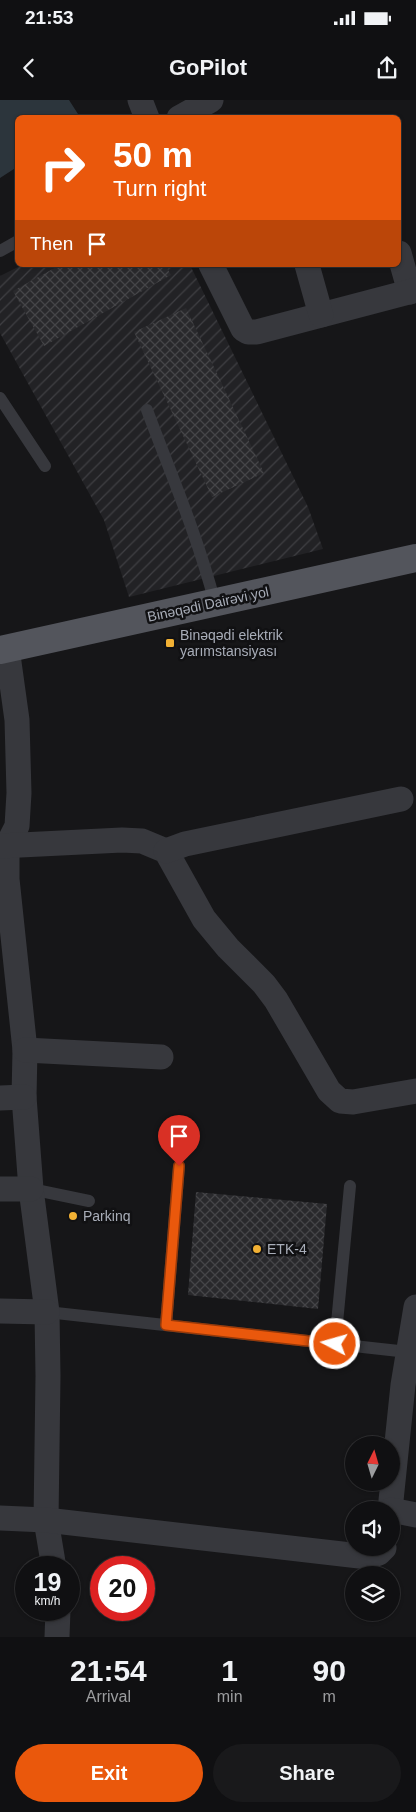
<!DOCTYPE html>
<meta charset="utf-8">
<style>
:root{--surface:#101012;--page:#19191b;--text:#f1f3f6;--muted:#9c9d9f;--line:#303032;--accent:#ea580c}
body{margin:0;font-family:Helvetica,sans-serif;background:var(--page);color:var(--text);height:100vh;display:flex;flex-direction:column;font-size:19px;white-space:nowrap}
*{box-sizing:border-box;margin:0}
p{font-size:16px;color:var(--muted)}
.icon{flex:none;width:28px;height:28px;fill:none;stroke:currentColor;stroke-width:2;stroke-linecap:round;stroke-linejoin:round}
.map{position:relative;height:1537px;overflow:hidden}
.side{display:flex;flex-direction:column;background:var(--surface);flex:1}
.side>*{flex:none}
.hud{position:absolute;left:15px;top:15px;width:386px;height:152px;border-radius:8px;box-shadow:0 1px 4px #0004,0 0 0 1px var(--line);background:#ea580c;color:#fff;overflow:hidden}
.needle{width:32px;rotate:5deg}
.controls{position:absolute;left:345px;top:1336px;display:grid;gap:10px}
.controls a{display:grid;place-items:center;width:55px;height:55px;border-radius:50%;background:var(--surface);box-shadow:0 1px 4px #0004,0 0 0 1px var(--line);font-size:25px}
.speed{position:absolute;left:15px;top:1456px;display:flex;gap:10px;font-size:25px;font-weight:700;text-align:center}
.speed>*{display:grid;place-content:center;width:65px;height:65px;border-radius:50%;background:var(--surface);box-shadow:0 1px 4px #0004,0 0 0 1px var(--line);line-height:1}
.speed small{font-size:12px;font-weight:400}
.speed .limit{border:8px solid #d22;background:#fff;color:#111}
.pin{position:absolute;display:grid;place-items:center;width:42px;height:42px;color:#fff;margin:-51px -21px;border-radius:50% 50% 50% 0;rotate:-45deg;box-shadow:0 0 5px #0007}
.pin .icon{rotate:45deg}
.me{position:absolute;width:55px;margin:-28px;rotate:276deg;stroke-linejoin:round;filter:drop-shadow(0 0 4px #0008)}
.turn{display:flex;align-items:center;gap:18px;height:105px;padding:0 15px;font-size:22px}
.turn .icon{width:65px;height:65px;stroke-width:2.5}
.turn b{display:block;font-size:35px;line-height:42px}
.then{display:flex;align-items:center;height:48px;padding:0 15px;background:#0003;gap:10px;font-size:19px}
.eta{display:flex;justify-content:space-evenly;align-items:center;height:85px;text-align:center}
.eta b{font-size:30px;font-weight:700;line-height:35px}
.cta{display:flex;gap:10px;margin-top:auto;padding:10px 15px}
.cta a{flex:1;height:58px;border-radius:30px;background:var(--accent);color:#fff;font-size:20px;font-weight:700;line-height:58px;text-align:center}
.cta a+a{background:var(--page);color:var(--text)}
.status{display:flex;justify-content:space-between;align-items:center;height:35px;padding:0 25px;background:var(--surface);direction:ltr}
.status svg{height:14px;fill:currentColor}
header{display:flex;justify-content:space-between;align-items:center;height:65px;padding:0 15px;background:var(--surface);font-size:22px;font-weight:700}
.map>svg:first-child{display:block}
</style>
<div class="status"><b>21:53</b><svg viewBox="0 0 49 12"><path d="M0 12V9h3v3zM5 12V6h3v6zM10 12V3h3v9zM15 12V0h3v12zM26 1h20v11H26zM47 4h2v5h-2z"/></svg></div>
<header><svg class="icon" aria-label="back" viewBox="0 0 24 24"><path d="M15 5l-7 7 7 7"/></svg>GoPilot<svg class="icon" aria-label="share" viewBox="0 0 24 24"><path d="M12 15V3M7 8l5-5 5 5M5 13v7h14v-7"/></svg></header>
<div class="map">
<svg width="416" height="1537" viewBox="0 0 416 1537">
<defs>
<pattern id="industrial-furrows" width="10" height="10" patternUnits="userSpaceOnUse" patternTransform="scale(1.25)"><rect width="10" height="10" fill="#222225"/><path d="M-1 1l2-2M0 10L10 0M9 11l2-2" fill="none" stroke="#3f3f43"/></pattern>
<pattern id="building-cross-hatch" width="8" height="8" patternUnits="userSpaceOnUse" patternTransform="scale(1.25)"><rect width="8" height="8" fill="#29292c"/><path d="M0 0l8 8M0 8l8-8" fill="none" stroke="#454548"/></pattern>
</defs>
<rect width="100%" height="100%" fill="#161618"/>
<path fill="url(#industrial-furrows)" d="M 22,165 L 190,165 L 308,407 L 323,449 L 129,497 L 104,420 L 0,233 L 0,176 Z"/>
<path fill="#2c353c" d="M 0,0 L 69,0 L 78,14 L 77,17 L 18,18 L 17,67 L 0,78 Z"/>
<g fill="url(#building-cross-hatch)">
<path d="M 60,165 L 165,165 L 171,175 L 44,246 L 13,191 Z"/>
<path d="M 186,208 L 264,373 L 212,397 L 134,232 Z"/>
<path d="M 196,1092 L 327,1104 L 318,1209 L 188,1195 Z"/>
</g>
<g fill="none" stroke-linecap="round" stroke-linejoin="round">
<g stroke="#37383d" stroke-width="12">
<path d="M 0,151 L 18,141"/>
<path d="M 0,298 L 45,366"/>
<path d="M 147,310 C 171,374 198,437 215,503"/>
<path d="M 31,1089 L 89,1101"/>
<path d="M 47,1212 L 408,1252"/>
<path d="M 166,1225 L 179,1066"/>
<path d="M 335,1244 L 350,1086"/>
</g>
<g stroke="#37383d" stroke-width="25">
<path d="M 140,0 L 147,18"/>
<path d="M 179,18 L 211,0"/>
<path d="M 399,153 L 410,192"/>
<path d="M 211,165 L 243,229 L 248,232 L 257,232 L 416,190"/>
<path d="M 307,165 L 321,215"/>
<path d="M 7,548 L 17,620 L 19,693 L 17,726 L 7,746 L 7,779 L 25,950 L 24,997 L 31,1089 L 47,1212 L 48,1276 L 46,1420 L 54,1468"/>
<path d="M 0,746 L 122,740 L 142,741 L 166,751 L 204,819 L 228,848 L 264,884 L 276,900 L 329,991 L 340,1001 L 353,1002 L 416,991"/>
<path d="M 166,751 L 185,744 L 401,699"/>
<path d="M 25,950 L 161,957"/>
<path d="M 0,998 L 24,997"/>
<path d="M 0,1089 L 31,1089"/>
<path d="M 0,1211 L 47,1212"/>
<path d="M 390,1410 L 403,1285 L 416,1207"/>
<path d="M 391,1410 L 416,1415"/>
<path d="M 0,1418 L 46,1420 L 368,1457 L 379,1453 L 384,1448"/>
<path d="M 57,1537 L 58,1510"/>
</g>
<path stroke="#53555c" stroke-width="28" d="M 0,550 L 416,458"/>
</g>
<g fill="none" stroke-linecap="round" stroke-linejoin="round">
<g stroke="#983908" stroke-width="12">
<path id="route" d="M 179,1066 L 166,1225 L 335,1244"/>
</g>
<use href="#route" stroke="#ea580c" stroke-width="9"/>
</g>
<g fill="#f2b134" stroke="#111113" stroke-width="2">
<rect x="165" y="538" width="10" height="10" rx="2.5"/>
<circle cx="73" cy="1116" r="5"/>
<circle cx="257" cy="1149" r="5"/>
</g>
<g text-anchor="middle" dominant-baseline="central" stroke-width="5" stroke-linejoin="round" paint-order="stroke">
<g font-size="14" fill="#a8adb8" stroke="#111113">
<text transform="translate(208 504) rotate(-12)">Binəqədi Dairəvi yol</text>
</g>
<g font-size="14" fill="#a8adb8" stroke="#111113" text-anchor="start">
<text x="180" y="535">Binəqədi elektrik<tspan x="180" dy="16">yarımstansiyası</tspan></text>
<text x="83" y="1116">Parkinq</text>
<text x="267" y="1149">ETK-4</text>
</g>
</g>
</svg>
<div class="controls">
<a><svg class="needle" viewBox="-14 -14 28 28"><path d="M0-13l5 13h-10z" fill="#e53935"/><path d="M0 13l5-13h-10z" fill="#9c9d9f"/></svg></a>
<a><svg class="icon" aria-label="sound" viewBox="0 0 24 24"><path d="M4 9h4l5-4v14l-5-4H4zM17 9q2 3 0 6"/></svg></a>
<a><svg class="icon" aria-label="layers" viewBox="0 0 24 24"><path d="M12 4l9 5-9 5-9-5zM3 14l9 5 9-5"/></svg></a>
</div>
<div class="speed"><div>19<small>km/h</small></div><div class="limit">20</div></div>
<div class="pin" style="left:179px;top:1066px;background:#d93025"><svg class="icon" aria-label="arrive" viewBox="0 0 24 24"><path d="M6 21V4h12l-3 4 3 4H6"/></svg></div>
<svg class="me" style="left:335px;top:1244px" viewBox="-20 -20 40 40"><circle r="17" fill="#ea580c" stroke="#fff" stroke-width="3"/><path d="M0-11L8 9 0 5-8 9z" fill="#fff"/></svg>
<div class="hud">
<div class="turn"><svg class="icon" aria-label="right" viewBox="0 0 24 24"><path d="M7 20v-9h11M14 6l5 5-5 5"/></svg><div><b>50 m</b>Turn right</div></div>
<div class="then">Then<svg class="icon" aria-label="arrive" viewBox="0 0 24 24"><path d="M6 21V4h12l-3 4 3 4H6"/></svg></div>
</div>
</div>
<section class="side">
<div class="eta">
<div><b>21:54</b><p>Arrival</p></div>
<div><b>1</b><p>min</p></div>
<div><b>90</b><p>m</p></div>
</div>
<div class="cta"><a>Exit</a><a>Share</a></div>
</section>
